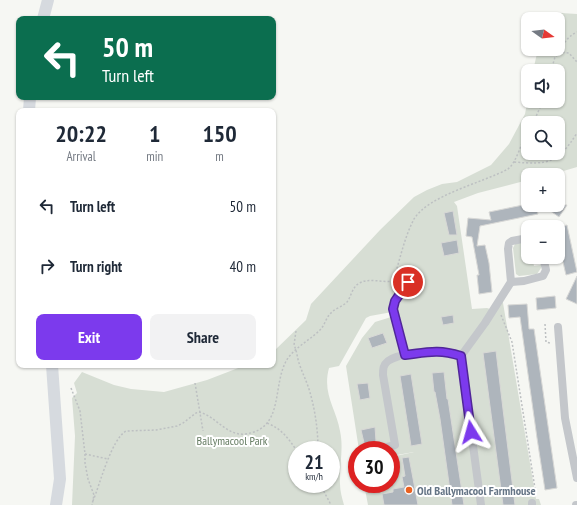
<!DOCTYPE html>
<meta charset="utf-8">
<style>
:root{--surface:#fff;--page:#f2f2f3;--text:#1f2937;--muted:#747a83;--accent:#7c3aed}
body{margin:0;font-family:"PT Sans Narrow",sans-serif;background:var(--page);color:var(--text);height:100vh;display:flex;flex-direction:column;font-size:15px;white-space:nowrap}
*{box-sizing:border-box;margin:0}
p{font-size:13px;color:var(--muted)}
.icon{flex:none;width:22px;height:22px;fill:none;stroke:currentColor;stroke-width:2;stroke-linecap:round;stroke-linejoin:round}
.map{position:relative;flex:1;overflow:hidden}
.panel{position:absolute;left:16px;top:108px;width:260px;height:260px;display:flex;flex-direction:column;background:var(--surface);border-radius:8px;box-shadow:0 1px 3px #0004}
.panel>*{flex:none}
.banner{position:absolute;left:16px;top:16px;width:260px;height:84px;border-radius:8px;box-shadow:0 1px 3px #0004;background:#0b6e4f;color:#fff;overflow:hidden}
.needle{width:26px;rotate:104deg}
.fabs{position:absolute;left:521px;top:12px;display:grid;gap:8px}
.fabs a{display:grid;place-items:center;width:44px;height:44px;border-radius:8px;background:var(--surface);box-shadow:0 1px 3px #0004;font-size:20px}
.speed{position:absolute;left:288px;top:441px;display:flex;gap:8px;font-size:20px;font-weight:700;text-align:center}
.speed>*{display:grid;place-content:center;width:52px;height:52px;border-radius:50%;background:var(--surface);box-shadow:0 1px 3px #0004;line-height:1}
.speed small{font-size:10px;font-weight:400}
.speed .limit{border:6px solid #d22;background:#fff;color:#111}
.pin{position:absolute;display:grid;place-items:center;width:34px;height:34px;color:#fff;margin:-17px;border:2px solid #fff;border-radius:50%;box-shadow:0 1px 4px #0007}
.me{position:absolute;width:44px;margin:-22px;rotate:352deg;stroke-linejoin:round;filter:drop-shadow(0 0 3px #0008)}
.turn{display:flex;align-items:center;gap:14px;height:84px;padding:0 20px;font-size:18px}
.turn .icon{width:52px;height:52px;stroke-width:2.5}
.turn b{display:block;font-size:28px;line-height:34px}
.eta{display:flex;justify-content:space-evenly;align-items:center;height:68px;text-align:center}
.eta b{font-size:24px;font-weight:800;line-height:28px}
.cta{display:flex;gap:8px;margin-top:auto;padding:8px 20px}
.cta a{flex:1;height:46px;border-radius:8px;background:var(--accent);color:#fff;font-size:16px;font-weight:800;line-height:46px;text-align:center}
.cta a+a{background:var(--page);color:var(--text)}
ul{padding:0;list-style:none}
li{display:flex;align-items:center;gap:12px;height:60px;padding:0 20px}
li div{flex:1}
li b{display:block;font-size:15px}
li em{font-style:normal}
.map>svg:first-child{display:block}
</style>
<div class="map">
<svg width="577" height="505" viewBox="0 0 577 505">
<rect width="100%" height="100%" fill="#f6f7f3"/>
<g fill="#d7ded4" fill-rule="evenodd">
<path d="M 545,12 L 577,14 L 577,167 L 550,175 L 528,175 L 528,180 L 478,193 L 454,202 L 457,206 L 472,309 L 487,308 L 493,310 L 502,297 L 536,499 L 539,499 L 541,505 L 368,505 L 364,484 L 391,484 L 391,457 L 414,452 L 391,456 L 391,450 L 359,450 L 346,366 L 362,338 L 375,322 L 388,318 L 394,315 L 396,306 L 412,281 L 408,278 L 392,312 L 370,316 L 366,318 L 339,366 L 329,368 C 322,394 336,408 340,431 C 344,449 339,466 340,484 C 340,491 342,498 344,505 L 72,505 L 75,436 L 72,398 L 77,393 L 74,383 L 82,372 L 114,385 L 131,389 L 164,392 L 207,380 L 246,365 L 273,365 L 273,352 L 306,320 L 311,304 L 380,230 L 414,197 L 427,190 L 442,184 L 457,182 L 491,165 L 509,144 L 525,114 L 528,98 L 528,101 L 558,101 L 558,71 L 533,71 L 538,49 L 558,49 L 558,19 L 544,19 ZM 528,123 L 558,123 L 558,153 L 528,153 ZM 297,450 L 331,450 L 331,484 L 297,484 Z"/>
<path d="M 528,242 L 528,257 L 532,257 L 534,266 L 541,265 L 541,268 L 537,274 L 519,276 L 516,274 L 513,248 L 515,244 Z"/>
</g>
<g fill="#aeb5bc" stroke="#d8d8d6">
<path d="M 528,204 L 528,205 L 536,205 L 538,214 L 480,226 L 477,246 L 485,245 L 489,263 L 492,292 L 479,294 L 477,275 L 479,275 L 472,237 L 466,236 L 468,218 L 491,220 L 489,212 Z"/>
<path d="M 542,205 L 567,205 L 559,217 Z"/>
<path d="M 453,211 L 457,235 L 449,235 L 444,213 Z"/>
<path d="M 567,225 L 577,272 L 566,275 L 558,241 L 558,227 Z"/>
<path d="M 457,240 L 459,253 L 444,256 L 441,243 Z"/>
<path d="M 577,276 L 577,304 L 566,299 Z"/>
<path d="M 555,296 L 556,308 L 537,310 L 536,298 Z"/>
<path d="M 527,304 L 529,329 L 534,329 L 557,488 L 545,490 L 537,438 L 520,317 L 509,318 L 508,305 Z"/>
<path d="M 453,315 L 454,323 L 443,325 L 441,317 Z"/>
<path d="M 383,333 L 387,343 L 372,348 L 368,338 Z"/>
<path d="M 496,351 L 503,409 L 515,505 L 503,505 L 483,353 Z"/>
<path d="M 444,372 L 447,399 L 448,399 L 464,505 L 452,505 L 440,419 L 435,392 L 434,392 L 432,373 Z"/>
<path d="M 411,374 L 422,444 L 411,446 L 400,376 Z"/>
<path d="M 368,383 L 370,398 L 360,400 L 357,384 Z"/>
<path d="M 375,427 L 376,441 L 373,442 L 374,446 L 365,447 L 361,430 Z"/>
<path d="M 409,457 L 418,505 L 384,505 L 382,494 L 393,492 L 393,489 L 404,487 L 402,477 L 405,476 L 402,458 Z"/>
</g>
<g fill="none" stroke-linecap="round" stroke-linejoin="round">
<g stroke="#bdc0c2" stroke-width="1.5" stroke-dasharray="2 2" stroke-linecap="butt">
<path d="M 559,53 C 564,43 567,37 577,32"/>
<path d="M 551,71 L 555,57 L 561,52 L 569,53 L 577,62"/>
<path d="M 533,123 L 543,101"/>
<path d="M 514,162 C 549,165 558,163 577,133"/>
<path d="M 393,288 L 393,281 C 400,260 404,238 414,219 C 429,195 482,183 508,169 C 517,162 521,142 528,131"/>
<path d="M 501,315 L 512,342 L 536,495"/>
<path d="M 545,324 L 546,342 L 550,343"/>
<path d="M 296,331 L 294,345 C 297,351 297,357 299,363 C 302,372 306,380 309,389 C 315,409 318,429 318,450"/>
<path d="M 195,383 L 203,431"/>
<path d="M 71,388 L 80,411 L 85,454 L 85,463 L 88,479 L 94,495 L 92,505"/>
<path d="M 267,423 C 282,429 288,438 297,451"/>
<path d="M 85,454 L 108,459"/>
<path d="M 320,484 L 331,505"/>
<path d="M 93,501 C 100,484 111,440 126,431 L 156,430 L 177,426 L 183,423 L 196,413 L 199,412 C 216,416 226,436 245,434 C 286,429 271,383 288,358 C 297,346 310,340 320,330 C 325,325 326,317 332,312 C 336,308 342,307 347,302 C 351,297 352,288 358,284 C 367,277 382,283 393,281"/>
</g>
<g stroke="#c4c7cb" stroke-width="8">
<path d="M 511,282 L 524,281 L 543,276 L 546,270 L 543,257"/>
<path d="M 558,327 L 565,418 L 577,478"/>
<path d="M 405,355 L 393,309 L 395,301 L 408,282"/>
<path d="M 461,356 L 481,505"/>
<path d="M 387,447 L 395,445 L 383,375 C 383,369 383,365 388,361 C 397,354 431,350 443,351 C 449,352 455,354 461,356 L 485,323 L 511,282 L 508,249 L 509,243 L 512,241 L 528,238"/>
<path d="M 532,503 L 532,505"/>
<path d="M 576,505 L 577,505"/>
</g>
<g stroke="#d6dadf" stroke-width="12">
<path d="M 43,19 L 48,0"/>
<path d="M 29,111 L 30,97"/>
<path d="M 52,365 L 60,479 L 56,505"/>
</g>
</g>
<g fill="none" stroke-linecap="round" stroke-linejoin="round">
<g stroke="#51269a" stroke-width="10">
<path id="route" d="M 408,282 L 395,301 L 393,309 L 405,355 C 429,352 438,349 461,356 L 471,432"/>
</g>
<use href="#route" stroke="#7c3aed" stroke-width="7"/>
</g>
<circle fill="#ea6120" stroke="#fff" stroke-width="1.5" cx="409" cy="490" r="4"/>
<g text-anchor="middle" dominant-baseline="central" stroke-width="4" stroke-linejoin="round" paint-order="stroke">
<g font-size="12" fill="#667c63" stroke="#fff">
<text x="232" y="440">Ballymacool Park</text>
</g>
<g font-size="12" font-weight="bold" fill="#647485" stroke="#fff" text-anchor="start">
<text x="417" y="490">Old Ballymacool Farmhouse</text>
</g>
</g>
</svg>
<div class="fabs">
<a><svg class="needle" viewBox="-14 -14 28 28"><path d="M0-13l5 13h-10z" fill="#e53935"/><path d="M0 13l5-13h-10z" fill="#747a83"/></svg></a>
<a><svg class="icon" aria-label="sound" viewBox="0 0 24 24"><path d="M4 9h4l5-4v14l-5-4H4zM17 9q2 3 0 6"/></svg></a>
<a><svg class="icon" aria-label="search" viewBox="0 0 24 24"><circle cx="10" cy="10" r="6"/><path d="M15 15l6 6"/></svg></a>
<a>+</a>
<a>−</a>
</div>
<div class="speed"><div>21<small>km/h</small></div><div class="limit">30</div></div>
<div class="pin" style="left:408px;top:282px;background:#d93025"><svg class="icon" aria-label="arrive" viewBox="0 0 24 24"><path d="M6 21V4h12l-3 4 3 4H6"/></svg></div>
<svg class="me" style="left:471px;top:432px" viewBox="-20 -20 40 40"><path d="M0-17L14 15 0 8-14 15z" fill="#7c3aed" stroke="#fff" stroke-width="4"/></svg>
<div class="banner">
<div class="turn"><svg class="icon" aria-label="left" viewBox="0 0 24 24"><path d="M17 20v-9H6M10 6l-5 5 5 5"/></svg><div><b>50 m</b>Turn left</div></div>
</div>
<section class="panel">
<div class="eta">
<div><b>20:22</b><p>Arrival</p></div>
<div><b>1</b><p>min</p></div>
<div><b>150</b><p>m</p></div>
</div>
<ul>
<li><svg class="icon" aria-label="left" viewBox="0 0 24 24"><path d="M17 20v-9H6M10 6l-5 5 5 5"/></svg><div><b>Turn left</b></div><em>50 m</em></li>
<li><svg class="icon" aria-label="right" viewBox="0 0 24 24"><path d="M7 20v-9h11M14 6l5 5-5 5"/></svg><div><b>Turn right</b></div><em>40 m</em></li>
</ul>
<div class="cta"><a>Exit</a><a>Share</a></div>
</section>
</div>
